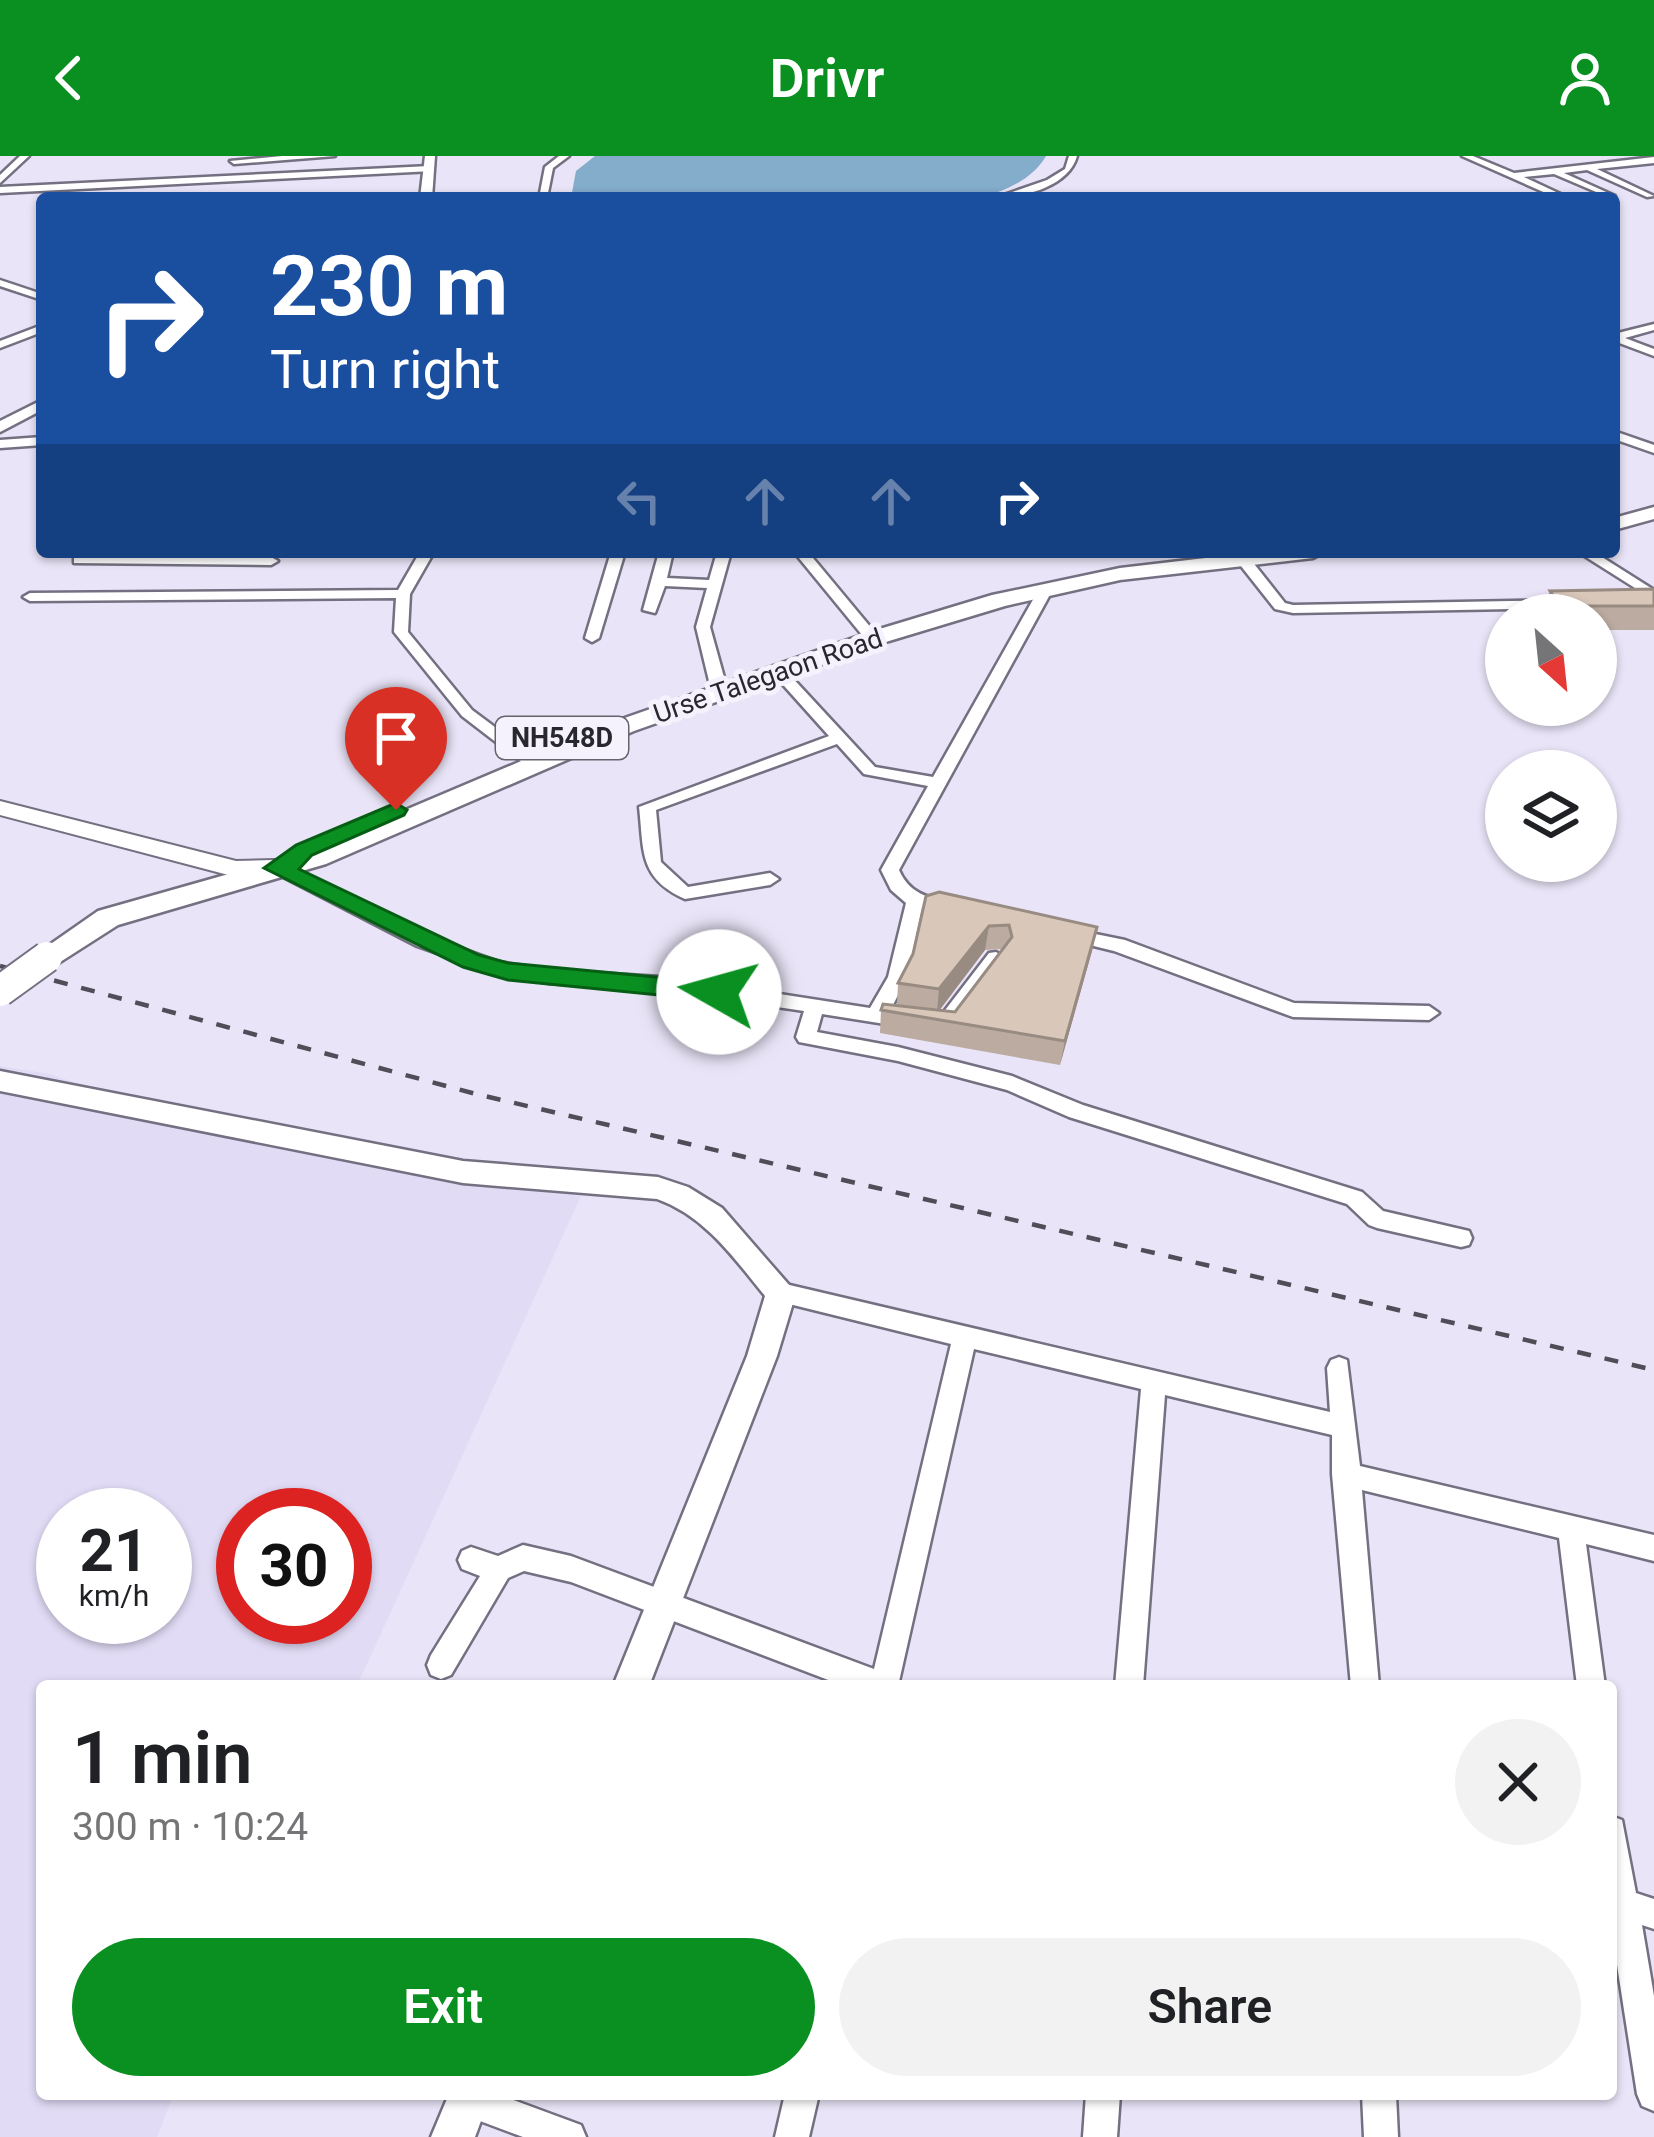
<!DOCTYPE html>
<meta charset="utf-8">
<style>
:root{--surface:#fff;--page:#f2f2f2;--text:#202124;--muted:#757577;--accent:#099021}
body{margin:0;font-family:Roboto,sans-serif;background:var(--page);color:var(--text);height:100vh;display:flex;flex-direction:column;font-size:45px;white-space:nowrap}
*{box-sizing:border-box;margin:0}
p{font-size:39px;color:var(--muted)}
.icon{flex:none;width:66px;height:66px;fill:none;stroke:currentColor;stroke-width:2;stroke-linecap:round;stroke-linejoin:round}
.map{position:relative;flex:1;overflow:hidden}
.sheet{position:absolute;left:36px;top:1524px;width:1581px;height:420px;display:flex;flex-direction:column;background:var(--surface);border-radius:12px;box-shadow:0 3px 9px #0004}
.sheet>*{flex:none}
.guide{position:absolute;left:36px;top:36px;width:1584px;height:366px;border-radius:12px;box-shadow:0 3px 9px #0004;background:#1a4fa0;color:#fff;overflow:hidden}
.needle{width:78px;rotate:153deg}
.tools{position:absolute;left:1485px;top:438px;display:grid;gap:24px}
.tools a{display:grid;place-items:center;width:132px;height:132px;border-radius:50%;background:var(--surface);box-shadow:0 3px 9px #0004;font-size:60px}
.speed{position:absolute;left:36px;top:1332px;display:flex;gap:24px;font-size:60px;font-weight:700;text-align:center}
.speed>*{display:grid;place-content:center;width:156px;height:156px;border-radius:50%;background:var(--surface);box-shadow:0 3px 9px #0004;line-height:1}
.speed small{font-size:30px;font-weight:400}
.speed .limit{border:18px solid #d22;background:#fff;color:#111}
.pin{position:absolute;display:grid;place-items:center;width:102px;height:102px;color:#fff;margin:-123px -51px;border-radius:50% 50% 50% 0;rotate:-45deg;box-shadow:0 0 12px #0007}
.pin .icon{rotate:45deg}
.me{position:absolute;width:132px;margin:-66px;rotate:277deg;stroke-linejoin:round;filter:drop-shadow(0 0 9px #0008)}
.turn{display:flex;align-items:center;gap:42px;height:252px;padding:0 36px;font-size:54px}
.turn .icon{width:156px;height:156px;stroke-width:2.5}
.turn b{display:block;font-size:84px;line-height:102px}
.lanes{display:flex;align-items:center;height:114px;padding:0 36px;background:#0003;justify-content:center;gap:60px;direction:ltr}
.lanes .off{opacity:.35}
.round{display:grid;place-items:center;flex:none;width:126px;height:126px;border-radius:63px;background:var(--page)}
.summary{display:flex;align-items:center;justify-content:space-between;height:204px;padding:0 36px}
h1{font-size:72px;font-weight:600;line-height:90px}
.button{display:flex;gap:24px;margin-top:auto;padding:24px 36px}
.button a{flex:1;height:138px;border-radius:72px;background:var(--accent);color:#fff;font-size:48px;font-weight:600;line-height:138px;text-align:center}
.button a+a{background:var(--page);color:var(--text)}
header{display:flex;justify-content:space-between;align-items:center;height:156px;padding:0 36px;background:var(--accent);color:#fff;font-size:54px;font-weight:600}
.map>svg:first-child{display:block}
</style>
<header><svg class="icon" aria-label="back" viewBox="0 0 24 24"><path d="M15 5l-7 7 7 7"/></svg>Drivr<svg class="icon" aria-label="person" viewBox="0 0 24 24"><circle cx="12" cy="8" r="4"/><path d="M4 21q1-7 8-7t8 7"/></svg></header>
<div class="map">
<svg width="1654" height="1981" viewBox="0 0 1654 1981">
<rect width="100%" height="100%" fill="#e9e4f7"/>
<path fill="#e2dbf6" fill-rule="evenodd" d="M 0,910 L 50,918 L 136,948 L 581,1040 L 357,1530 L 42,1530 L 42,1938 L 174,1938 L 157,1981 L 0,1981 ZM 63,1359 L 165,1359 L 165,1461 L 63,1461 ZM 243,1359 L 345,1359 L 345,1461 L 243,1461 Z"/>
<path fill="#84accb" d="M 595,0 L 1046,0 C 1032,24 1004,36 977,42 L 571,42 L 576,15 Z"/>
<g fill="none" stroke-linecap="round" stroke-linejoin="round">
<g stroke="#747081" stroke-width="5">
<g id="minor">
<path d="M 20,0 L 29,0 L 0,27 L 0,19 Z"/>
<path d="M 282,0 L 335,0 L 234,8 L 230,5 Z"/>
<path d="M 559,0 L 569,0 L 553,12 L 547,42 L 539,42 L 545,11 Z"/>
<path d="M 1069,0 L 1077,0 C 1069,30 1024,42 995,42 L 1047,24 L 1065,13 Z"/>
<path d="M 1462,0 L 1473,0 L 1514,17 L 1654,1 L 1654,7 L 1597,13 L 1654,40 L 1647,41 L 1587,14 L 1564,17 L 1615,40 L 1615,44 L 1554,18 L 1524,21 L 1569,42 L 1557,42 Z"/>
<path d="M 430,10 L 433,15 L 0,37 L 0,31 Z"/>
<path d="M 0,124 L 42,138 L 42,144 L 0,130 Z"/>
<path d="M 1654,168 L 1654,174 L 1625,182 L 1654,193 L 1654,200 L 1614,185 L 1614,178 Z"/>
<path d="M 42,169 L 42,176 L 0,192 L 0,185 Z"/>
<path d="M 1614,275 L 1654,289 L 1654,297 L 1614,283 Z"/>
<path d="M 42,281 L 42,289 L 0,292 L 0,284 Z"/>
<path d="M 420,396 L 434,396 L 410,438 L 408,476 L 472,554 L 539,604 L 539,610 L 527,610 L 462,560 L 394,476 L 396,442 L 30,445 L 23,441 L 30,437 L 398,434 Z"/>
<path d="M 611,396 L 625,396 L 599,482 L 592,486 L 585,482 Z"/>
<path d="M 659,396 L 673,396 L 667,422 L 709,424 L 717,396 L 731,396 L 710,471 L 725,525 L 722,528 L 709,525 L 696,471 L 707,432 L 665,430 L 655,457 L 643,454 Z"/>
<path d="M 794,396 L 808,396 L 877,479 L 877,485 L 867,485 Z"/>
<path d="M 1578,396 L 1594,396 L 1654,434 L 1654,444 Z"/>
<path d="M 1237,399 L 1247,399 L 1285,447 L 1293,449 L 1572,444 L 1579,448 L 1572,452 L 1293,457 L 1275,453 L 1237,405 Z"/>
<path d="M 79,400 L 271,401 L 278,405 L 271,409 L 74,407 L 74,401 Z"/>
<path d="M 1046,429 L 1053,433 L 899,714 C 911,741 933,742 959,749 L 962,753 L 953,759 L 922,752 L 907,821 L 890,855 L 911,859 L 914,864 L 904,871 L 822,858 L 817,876 L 898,891 L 1012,920 L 1083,949 L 1362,1036 L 1383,1055 L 1469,1075 L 1472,1082 L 1469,1089 L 1461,1091 L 1377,1072 L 1369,1069 L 1347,1048 L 1069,961 L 1007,934 L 898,905 L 799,886 L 796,881 L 804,855 L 676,836 L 549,827 L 499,819 L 417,790 L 266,712 L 269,708 L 281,708 L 430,781 L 499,806 L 549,814 L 676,822 L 870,852 L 888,821 L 906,747 L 891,734 L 881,714 L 928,630 L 864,618 L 837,588 L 656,654 L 661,706 L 688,731 L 770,717 L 779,723 L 770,729 L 685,743 C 638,722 644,694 639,651 L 829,580 L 777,522 L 777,516 L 787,516 L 875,611 L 933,621 L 1039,433 Z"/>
<path d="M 1071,773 L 1125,784 L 1294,847 L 1429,850 L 1439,857 L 1429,864 L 1293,861 L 1114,795 L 1065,783 L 1062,779 Z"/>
<path d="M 996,796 L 1005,802 L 951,875 L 928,874 L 925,869 L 928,864 L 939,862 L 989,797 Z"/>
<path d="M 781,1127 L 1330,1256 L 1327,1212 L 1331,1204 L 1339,1201 L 1347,1204 L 1360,1310 L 1654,1379 L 1654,1405 L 1586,1388 L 1605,1530 L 1577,1530 L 1559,1382 L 1362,1334 L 1379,1530 L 1351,1530 L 1332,1318 L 1332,1279 L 1165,1239 L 1143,1530 L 1115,1530 L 1141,1233 L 974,1193 L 898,1530 L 844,1530 L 571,1426 L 524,1415 L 508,1422 L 451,1519 L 441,1523 L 431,1519 L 427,1509 L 431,1499 L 480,1420 L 462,1413 L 458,1404 L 462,1395 L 471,1391 L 498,1400 L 523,1389 L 571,1400 L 874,1513 L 951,1188 L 773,1144 L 770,1137 L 773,1130 Z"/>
<path d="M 1611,1660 L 1622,1664 L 1636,1737 L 1654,1743 L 1654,1773 L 1642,1769 L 1654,1840 L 1654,1955 L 1642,1950 L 1637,1938 L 1611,1770 Z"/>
<path d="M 454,1938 L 497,1938 L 581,1969 L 586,1981 L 523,1981 L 456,1956 L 451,1944 Z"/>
<path d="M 785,1938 L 819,1938 L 809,1981 L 775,1981 Z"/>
<path d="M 1086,1938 L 1120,1938 L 1117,1981 L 1083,1981 Z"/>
<path d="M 1362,1938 L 1396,1938 L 1398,1981 L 1364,1981 Z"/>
</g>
</g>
<g stroke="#747081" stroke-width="5">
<g id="tertiary">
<path d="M 425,0 L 435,0 L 432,42 L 420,42 Z"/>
<path d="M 42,244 L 42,254 L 0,276 L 0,265 Z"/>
<path d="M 0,915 L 463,1005 L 658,1021 L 688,1031 L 722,1052 L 796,1137 L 777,1200 L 649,1530 L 613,1530 L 747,1200 L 765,1140 C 734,1102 705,1060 657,1043 L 463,1027 L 0,935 Z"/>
<path d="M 449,1938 L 491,1938 L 475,1981 L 431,1981 Z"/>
</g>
</g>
<g stroke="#747081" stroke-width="4">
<path id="secondary" d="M 0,645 L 236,705 L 275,704 L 287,712 L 275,720 L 236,721 L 0,659 Z"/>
</g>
<g stroke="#747081" stroke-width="5">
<g id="trunk">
<path d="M 1654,351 L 1654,363 L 1614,374 L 1614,362 Z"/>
<path d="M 1257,396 L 1324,396 L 1313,402 L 1120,424 L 1005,450 L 889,485 L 634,575 L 326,708 L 118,769 L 57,808 L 47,811 L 32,801 L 98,755 L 306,696 L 616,565 L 873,475 L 992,439 L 1120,412 Z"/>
</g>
</g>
<use href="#minor" fill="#fff" fill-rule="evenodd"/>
<use href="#tertiary" fill="#fff" fill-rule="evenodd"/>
<use href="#secondary" fill="#fff" fill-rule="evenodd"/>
<use href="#trunk" fill="#fff" fill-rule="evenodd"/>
<path stroke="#4f4d57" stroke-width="4.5" stroke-dasharray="14 14" stroke-linecap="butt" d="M 0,810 L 476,938 L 1654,1214"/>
<g stroke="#747081" stroke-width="34" stroke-linecap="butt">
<path id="trunk-bridge" d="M 0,835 L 47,801"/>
</g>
<use href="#trunk-bridge" stroke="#fff" stroke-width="30"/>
</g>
<g fill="#bbaba0" fill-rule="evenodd">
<path d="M 1654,433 L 1654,474 L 1596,474 L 1596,459 L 1539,458 L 1550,435 Z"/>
<path d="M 926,740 L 1097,771 L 1060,909 L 880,877 L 881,854 L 897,849 L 898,827 L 913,798 ZM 1003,793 L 955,856 L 940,854 L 985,794 Z"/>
</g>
<g fill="#988b82">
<path d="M 989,770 L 985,794 L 937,857 L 939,833 Z"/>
<path d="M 1097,771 L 1092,795 L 1060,909 L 1065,885 Z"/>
</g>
<g fill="#d9c7ba" stroke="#988b82" stroke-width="3">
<path d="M 1654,433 L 1654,450 L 1560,450 L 1550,435 Z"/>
<path d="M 939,736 L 1097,771 L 1065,885 L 881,854 L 883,848 L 955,856 L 1012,781 L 1009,769 L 989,770 L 939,833 L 898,827 L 913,798 L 926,740 Z"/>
</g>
<path fill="#099021" stroke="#065e15" stroke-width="3" d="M 396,647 L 407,654 L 404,659 L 312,699 L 299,713 L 479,799 L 508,807 L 719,827 L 732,836 L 719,845 L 508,824 L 463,811 L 264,712 L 296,689 Z"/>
<g text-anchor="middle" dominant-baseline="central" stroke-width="10" stroke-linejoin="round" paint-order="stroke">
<g font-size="27" fill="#28262e" stroke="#f5f2fe">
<text transform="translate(768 520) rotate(-19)">Urse Talegaon Road</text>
</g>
<rect fill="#f5f2fe" stroke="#66636c" stroke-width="3" x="496" y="561" width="132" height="42" rx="9"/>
<g font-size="27" font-weight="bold" fill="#28262e">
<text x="562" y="582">NH548D</text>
</g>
</g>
</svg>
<div class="tools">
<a><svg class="needle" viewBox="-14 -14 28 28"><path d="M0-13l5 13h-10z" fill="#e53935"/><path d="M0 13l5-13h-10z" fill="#757577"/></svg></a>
<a><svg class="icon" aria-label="layers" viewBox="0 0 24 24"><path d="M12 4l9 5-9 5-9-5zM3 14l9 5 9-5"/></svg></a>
</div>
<div class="speed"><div>21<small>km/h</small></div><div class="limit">30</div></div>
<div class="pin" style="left:396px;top:654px;background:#d93025"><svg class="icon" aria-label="arrive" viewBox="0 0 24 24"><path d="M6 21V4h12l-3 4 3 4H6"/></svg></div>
<svg class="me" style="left:719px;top:836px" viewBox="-20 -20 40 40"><circle r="19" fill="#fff"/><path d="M0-13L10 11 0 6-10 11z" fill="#099021"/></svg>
<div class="guide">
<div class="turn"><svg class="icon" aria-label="right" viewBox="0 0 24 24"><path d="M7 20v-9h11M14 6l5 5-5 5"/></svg><div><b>230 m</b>Turn right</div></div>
<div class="lanes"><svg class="icon off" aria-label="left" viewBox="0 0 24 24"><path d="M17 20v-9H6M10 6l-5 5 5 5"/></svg><svg class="icon off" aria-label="ahead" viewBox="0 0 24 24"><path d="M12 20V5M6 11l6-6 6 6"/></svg><svg class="icon off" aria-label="ahead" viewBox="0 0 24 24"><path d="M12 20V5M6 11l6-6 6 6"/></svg><svg class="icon" aria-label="right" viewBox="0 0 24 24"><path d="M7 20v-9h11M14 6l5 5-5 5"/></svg></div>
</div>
<section class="sheet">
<div class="summary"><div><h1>1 min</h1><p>300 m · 10:24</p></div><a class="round"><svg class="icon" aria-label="close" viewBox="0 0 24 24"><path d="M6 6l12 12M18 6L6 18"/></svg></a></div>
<div class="button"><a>Exit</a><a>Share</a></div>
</section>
</div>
